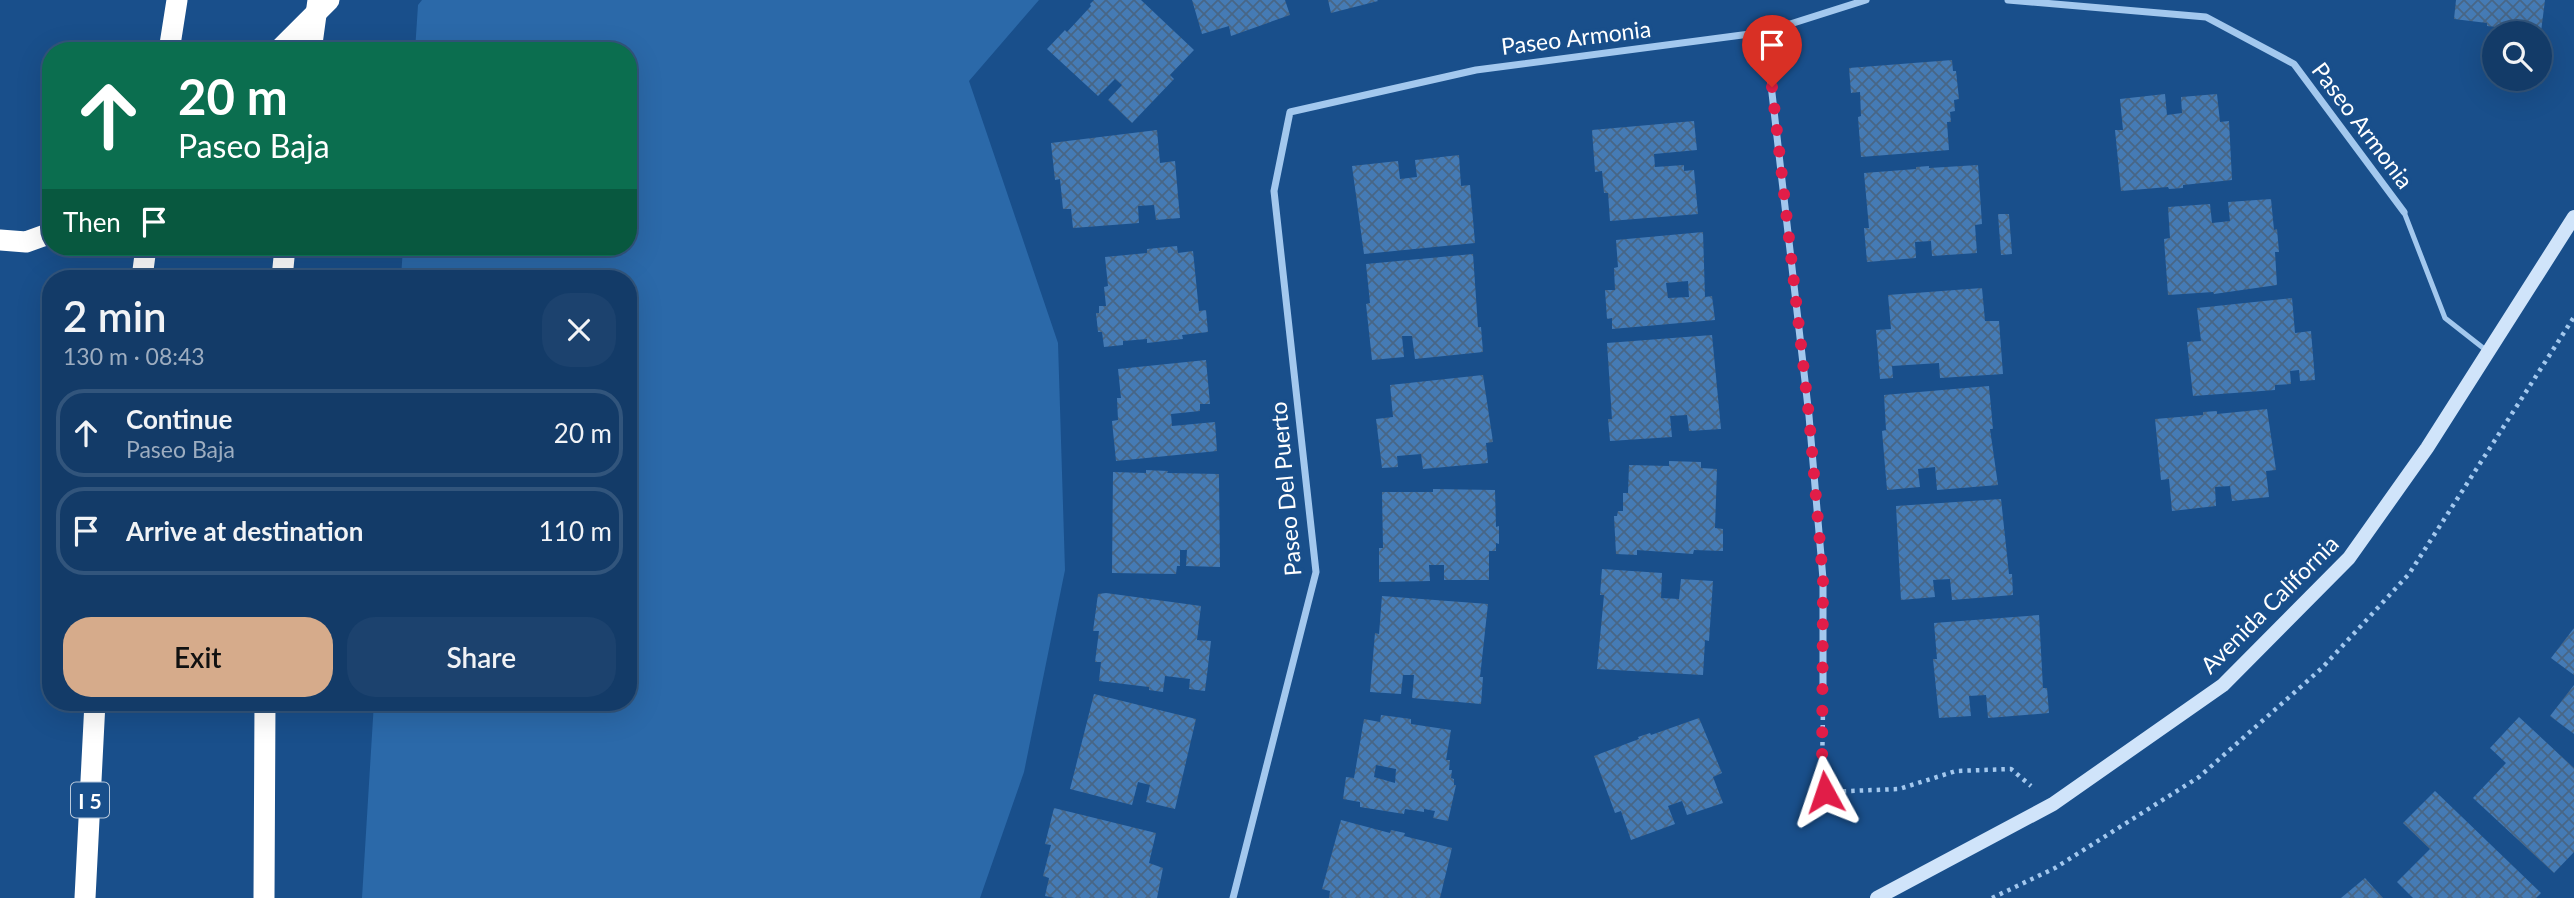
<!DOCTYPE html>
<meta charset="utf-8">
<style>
:root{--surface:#133b68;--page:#1c426e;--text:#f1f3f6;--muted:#9dadc0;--line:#32557c;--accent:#d6ab8b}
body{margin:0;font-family:Lato,sans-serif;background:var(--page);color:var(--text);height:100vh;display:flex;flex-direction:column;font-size:26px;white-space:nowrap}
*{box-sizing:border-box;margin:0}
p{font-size:23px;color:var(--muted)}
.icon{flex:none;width:38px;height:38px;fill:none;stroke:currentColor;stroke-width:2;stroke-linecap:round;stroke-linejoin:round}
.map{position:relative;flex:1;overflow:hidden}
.sheet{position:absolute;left:42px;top:270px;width:595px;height:441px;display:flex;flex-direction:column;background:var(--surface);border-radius:28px;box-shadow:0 7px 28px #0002,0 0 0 2px var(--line)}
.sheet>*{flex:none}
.top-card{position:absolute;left:42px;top:42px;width:595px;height:214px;border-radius:28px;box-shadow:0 7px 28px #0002,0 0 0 2px var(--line);background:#0b6e4f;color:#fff;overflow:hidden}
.fabs{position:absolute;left:2482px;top:21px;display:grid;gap:14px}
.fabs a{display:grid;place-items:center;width:70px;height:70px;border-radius:50%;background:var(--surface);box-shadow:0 7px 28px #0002,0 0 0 2px var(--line);font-size:35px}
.pin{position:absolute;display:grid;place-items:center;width:60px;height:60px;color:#fff;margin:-72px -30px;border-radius:50% 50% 50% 0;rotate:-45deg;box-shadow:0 0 7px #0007}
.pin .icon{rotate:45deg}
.me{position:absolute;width:77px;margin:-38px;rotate:355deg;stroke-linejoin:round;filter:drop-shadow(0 0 5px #0008)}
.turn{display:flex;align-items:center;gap:24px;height:147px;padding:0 21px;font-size:32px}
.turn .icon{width:91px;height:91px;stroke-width:2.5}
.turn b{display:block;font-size:49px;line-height:60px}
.then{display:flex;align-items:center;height:66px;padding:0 21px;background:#0003;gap:14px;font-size:26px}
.round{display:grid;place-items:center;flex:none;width:74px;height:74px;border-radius:28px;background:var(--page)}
.headline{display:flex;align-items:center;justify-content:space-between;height:119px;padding:0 21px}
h1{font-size:42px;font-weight:600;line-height:52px}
.button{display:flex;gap:14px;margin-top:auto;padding:14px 21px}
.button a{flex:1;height:80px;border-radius:28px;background:var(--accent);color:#111;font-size:28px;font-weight:600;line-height:80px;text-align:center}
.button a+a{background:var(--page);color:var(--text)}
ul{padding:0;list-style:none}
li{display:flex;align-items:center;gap:21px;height:88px;margin:0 14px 10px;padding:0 7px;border:4px solid var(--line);border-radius:28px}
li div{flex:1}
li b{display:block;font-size:26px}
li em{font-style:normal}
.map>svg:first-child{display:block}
</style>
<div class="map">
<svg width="2574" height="898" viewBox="0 0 2574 898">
<defs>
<pattern id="building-cross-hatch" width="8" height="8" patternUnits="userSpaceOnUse" patternTransform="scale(1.75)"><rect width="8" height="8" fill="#457bb5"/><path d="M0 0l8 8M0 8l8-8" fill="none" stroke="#486686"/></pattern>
</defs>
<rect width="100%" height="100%" fill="#194f8b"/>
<path fill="#2b69a9" d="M 422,0 L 1039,0 L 969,81 L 1058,343 L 1065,570 L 1024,772 L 980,898 L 362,898 L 374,702 L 628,702 L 628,278 L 401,278 L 403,247 L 628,247 L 628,51 L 415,51 L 418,5 Z"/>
<g fill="url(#building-cross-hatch)" fill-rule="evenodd">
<path d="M 1094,0 L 1141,0 L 1194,50 L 1170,75 L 1174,79 L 1132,123 L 1108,100 L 1122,85 L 1115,79 L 1098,96 L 1047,49 L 1065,30 L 1067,32 L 1091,6 L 1090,4 Z"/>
<path d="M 1192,0 L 1285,0 L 1290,15 L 1231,36 L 1229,26 L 1202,34 Z"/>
<path d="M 1328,0 L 1377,0 L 1378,1 L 1331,13 Z"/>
<path d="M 2456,0 L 2545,0 L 2541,32 L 2487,26 L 2487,23 L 2454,19 Z"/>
<path d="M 1952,60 L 1953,71 L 1956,71 L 1959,99 L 1954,100 L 1955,111 L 1950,112 L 1951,122 L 1947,122 L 1949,150 L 1861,157 L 1858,117 L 1861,116 L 1860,92 L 1851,93 L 1849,68 Z"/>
<path d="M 2165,94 L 2167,115 L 2182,113 L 2181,97 L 2217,94 L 2220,122 L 2229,121 L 2232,180 L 2183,185 L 2183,188 L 2169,189 L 2168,187 L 2121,191 L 2115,130 L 2123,130 L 2120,99 Z"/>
<path d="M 1694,121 L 1697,150 L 1654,154 L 1655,167 L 1684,165 L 1684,171 L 1694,170 L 1698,214 L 1610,221 L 1608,193 L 1604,193 L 1602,171 L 1595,172 L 1592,130 Z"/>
<path d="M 1157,130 L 1160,163 L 1175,161 L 1180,218 L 1156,220 L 1154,205 L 1138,206 L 1139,223 L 1073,228 L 1071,209 L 1063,209 L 1060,179 L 1055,180 L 1051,143 Z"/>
<path d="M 1459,155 L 1461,186 L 1470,185 L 1475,243 L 1364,254 L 1352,166 L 1398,161 L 1400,179 L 1417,177 L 1415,160 Z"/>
<path d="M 1978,165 L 1982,224 L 1975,225 L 1977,253 L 1932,256 L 1931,241 L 1915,242 L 1916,258 L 1867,262 L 1864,228 L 1869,228 L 1864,173 L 1916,169 L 1916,167 L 1929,166 L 1929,168 Z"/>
<path d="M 2271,199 L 2274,230 L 2277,229 L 2279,252 L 2275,252 L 2277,285 L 2214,294 L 2213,292 L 2168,295 L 2164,239 L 2170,238 L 2168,207 L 2210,204 L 2212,223 L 2230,221 L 2228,202 Z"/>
<path d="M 1998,214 L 2009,214 L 2012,254 L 2001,255 Z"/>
<path d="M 1703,232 L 1705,297 L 1712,296 L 1715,320 L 1612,329 L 1612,318 L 1607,319 L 1605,290 L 1615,290 L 1614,268 L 1618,267 L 1616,240 ZM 1688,281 L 1689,297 L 1668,298 L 1666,283 Z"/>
<path d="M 1177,246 L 1178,253 L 1193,251 L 1199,311 L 1206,310 L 1208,332 L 1182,335 L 1183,339 L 1147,343 L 1147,339 L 1123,341 L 1123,345 L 1104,347 L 1102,332 L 1098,332 L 1096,313 L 1099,313 L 1099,306 L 1106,306 L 1104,287 L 1108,286 L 1105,257 L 1147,253 L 1147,249 Z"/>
<path d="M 1473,254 L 1478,327 L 1481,327 L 1483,352 L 1415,359 L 1412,336 L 1402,336 L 1404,357 L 1372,360 L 1366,304 L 1370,303 L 1366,264 Z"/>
<path d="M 1982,288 L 1985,321 L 1999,321 L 2003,374 L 1940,378 L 1939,363 L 1892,366 L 1893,378 L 1880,379 L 1876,330 L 1891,329 L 1888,295 Z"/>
<path d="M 2292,298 L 2295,333 L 2311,331 L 2315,380 L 2300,381 L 2299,370 L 2290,371 L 2291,384 L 2275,385 L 2275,390 L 2193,396 L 2187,342 L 2201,341 L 2197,308 Z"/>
<path d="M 1712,335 L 1721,429 L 1689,431 L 1687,415 L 1670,416 L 1672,437 L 1610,441 L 1608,419 L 1612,419 L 1607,343 Z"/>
<path d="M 1206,360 L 1210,404 L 1200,404 L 1200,411 L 1171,414 L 1172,426 L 1215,422 L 1217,451 L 1116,461 L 1112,421 L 1118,420 L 1117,398 L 1121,398 L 1118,369 Z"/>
<path d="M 1483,375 L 1493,442 L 1486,443 L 1488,463 L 1423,469 L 1421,454 L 1397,456 L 1398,467 L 1382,468 L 1376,419 L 1393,417 L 1390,385 Z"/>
<path d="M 1989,386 L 1993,429 L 1990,429 L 1998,485 L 1937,490 L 1935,467 L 1918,469 L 1920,487 L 1887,490 L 1882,431 L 1886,430 L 1884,395 Z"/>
<path d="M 2267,409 L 2276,470 L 2266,471 L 2269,497 L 2232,501 L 2230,486 L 2215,487 L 2216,506 L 2172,511 L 2169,479 L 2161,480 L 2155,419 L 2203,415 L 2203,412 L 2217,411 L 2217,414 Z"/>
<path d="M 1669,461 L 1701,462 L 1701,468 L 1717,469 L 1715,528 L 1723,529 L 1723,551 L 1694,550 L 1693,554 L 1637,550 L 1637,555 L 1616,554 L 1614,516 L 1617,516 L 1618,511 L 1623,511 L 1623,493 L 1628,493 L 1629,465 L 1669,466 Z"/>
<path d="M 1146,470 L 1168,471 L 1167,473 L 1219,474 L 1220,567 L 1186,566 L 1187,550 L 1180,550 L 1180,566 L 1177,566 L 1176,574 L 1112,573 L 1113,472 L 1146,473 Z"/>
<path d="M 1433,489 L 1495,490 L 1496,527 L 1499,526 L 1499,544 L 1496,543 L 1496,551 L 1489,551 L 1489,580 L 1444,580 L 1444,565 L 1429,565 L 1430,581 L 1379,582 L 1379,548 L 1383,548 L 1382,492 L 1433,492 Z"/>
<path d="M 2001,499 L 2009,574 L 2012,574 L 2013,595 L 1952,600 L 1950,579 L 1933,580 L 1935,597 L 1901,600 L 1896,506 Z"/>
<path d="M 1602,569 L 1662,573 L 1661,598 L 1679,599 L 1681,579 L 1713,581 L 1709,641 L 1705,640 L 1703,675 L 1597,669 L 1604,595 L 1600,595 Z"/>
<path d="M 1106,593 L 1201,606 L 1197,640 L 1211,641 L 1205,691 L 1189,689 L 1190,679 L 1165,676 L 1163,692 L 1149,690 L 1149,687 L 1099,681 L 1101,662 L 1095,662 L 1099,631 L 1093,631 L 1098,594 Z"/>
<path d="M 1382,596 L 1488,604 L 1480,677 L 1483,677 L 1481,704 L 1412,698 L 1414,675 L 1403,675 L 1401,694 L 1370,692 L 1375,633 L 1379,634 Z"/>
<path d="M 2039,615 L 2043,688 L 2047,688 L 2049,713 L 1988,718 L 1986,695 L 1969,696 L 1971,716 L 1939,718 L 1933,659 L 1937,659 L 1934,623 Z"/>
<path d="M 2574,628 L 2574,675 L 2551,658 Z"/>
<path d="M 2574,685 L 2574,734 L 2550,716 Z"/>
<path d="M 1094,694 L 1196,719 L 1175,809 L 1146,802 L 1150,785 L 1138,782 L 1132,805 L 1070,789 Z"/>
<path d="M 1381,715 L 1411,719 L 1411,724 L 1451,730 L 1446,760 L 1450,760 L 1449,770 L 1452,770 L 1451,778 L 1454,779 L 1454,785 L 1456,785 L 1448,821 L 1433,818 L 1435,811 L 1424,809 L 1424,812 L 1405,809 L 1404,814 L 1360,807 L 1360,802 L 1343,799 L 1346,777 L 1354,778 L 1364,719 L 1380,722 ZM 1376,765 L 1396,769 L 1395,783 L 1374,777 Z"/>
<path d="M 2519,717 L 2574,768 L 2574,852 L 2554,873 L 2473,798 L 2506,763 L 2490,748 Z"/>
<path d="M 1699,718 L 1722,773 L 1713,777 L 1723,803 L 1687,815 L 1682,801 L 1668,806 L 1675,824 L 1631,840 L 1621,811 L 1615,813 L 1594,756 L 1639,739 L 1638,737 L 1650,733 L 1651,735 Z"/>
<path d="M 2435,791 L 2541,893 L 2536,898 L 2413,898 L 2397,882 L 2430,849 L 2403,823 Z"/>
<path d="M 1054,808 L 1156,833 L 1149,863 L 1163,868 L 1157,898 L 1055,898 L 1045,896 L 1049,878 L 1043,876 L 1051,845 L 1045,844 Z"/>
<path d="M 1341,820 L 1390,833 L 1391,830 L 1405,833 L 1404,836 L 1452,848 L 1440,898 L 1329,898 L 1330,891 L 1322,889 Z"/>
<path d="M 2365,878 L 2383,898 L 2341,898 Z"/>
</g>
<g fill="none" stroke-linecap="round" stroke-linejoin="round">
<g stroke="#a3c8ee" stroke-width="4.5" stroke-dasharray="3.5 5" stroke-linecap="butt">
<path d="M 1823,708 L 1822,776 L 1825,792 L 1899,789 L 1956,771 L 2011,769 L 2031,786"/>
<path d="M 1992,898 L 2055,868 L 2199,777 L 2322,668 L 2409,574 L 2574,317"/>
</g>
<path stroke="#a3c8ee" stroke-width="5" d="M 2404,212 L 2445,318 L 2487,351"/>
<g stroke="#a3c8ee" stroke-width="7">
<path d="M 2008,0 L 2206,17 L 2294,64 L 2404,212"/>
<path d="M 1765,32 L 1809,416 L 1823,579 L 1823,687"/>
<path d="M 1233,898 L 1316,572 L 1274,191 L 1290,112 L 1476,70 L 1765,32 L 1866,0"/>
</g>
<path stroke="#d0e4fa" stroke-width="14" d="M 1877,898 L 2053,804 L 2223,685 L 2349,558 L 2427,448 L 2574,217"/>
<g stroke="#fff" stroke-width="21">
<path d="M 169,51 L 177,0"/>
<path d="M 278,51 L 329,0"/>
<path d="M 0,240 L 26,242 L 51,233"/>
<path d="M 142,278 L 146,247"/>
<path d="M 282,278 L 285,247"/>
<path d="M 85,898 L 95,702"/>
<path d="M 264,898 L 265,702"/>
</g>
<path stroke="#fff" stroke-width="21" d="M 311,51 L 318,0"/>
</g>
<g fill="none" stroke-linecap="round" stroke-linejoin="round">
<path stroke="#e11d48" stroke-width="12" stroke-dasharray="0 21.6" d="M 1772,87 L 1809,416 L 1823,579 L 1822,776 L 1825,792"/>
</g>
<g text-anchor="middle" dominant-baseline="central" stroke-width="7" stroke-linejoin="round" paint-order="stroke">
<rect fill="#194f8b" stroke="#bacadc" stroke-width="2" x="71" y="782.5" width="38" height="35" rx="5"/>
<g font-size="21" font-weight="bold" fill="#fff">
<text x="90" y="800">I 5</text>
</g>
<g font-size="23" fill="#fff" stroke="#194f8b">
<text transform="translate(1576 37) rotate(-7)">Paseo Armonia</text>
<text transform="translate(2363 125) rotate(53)">Paseo Armonia</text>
<text transform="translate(1285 489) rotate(-95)">Paseo Del Puerto</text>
<text transform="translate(2269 604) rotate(-45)">Avenida California</text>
</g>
</g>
</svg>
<div class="fabs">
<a><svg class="icon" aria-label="search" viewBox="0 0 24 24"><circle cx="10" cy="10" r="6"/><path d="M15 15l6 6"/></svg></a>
</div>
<div class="pin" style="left:1772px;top:87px;background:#d93025"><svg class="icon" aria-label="arrive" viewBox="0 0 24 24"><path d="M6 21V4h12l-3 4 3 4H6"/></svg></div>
<svg class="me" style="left:1825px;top:792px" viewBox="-20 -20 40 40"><path d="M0-17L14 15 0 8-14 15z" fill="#e11d48" stroke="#fff" stroke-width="4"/></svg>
<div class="top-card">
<div class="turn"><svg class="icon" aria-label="ahead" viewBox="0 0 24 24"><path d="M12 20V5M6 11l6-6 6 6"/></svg><div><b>20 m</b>Paseo Baja</div></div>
<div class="then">Then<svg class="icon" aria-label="arrive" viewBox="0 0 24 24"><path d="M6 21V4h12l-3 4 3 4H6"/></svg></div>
</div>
<section class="sheet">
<div class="headline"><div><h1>2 min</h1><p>130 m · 08:43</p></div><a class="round"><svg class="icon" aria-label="close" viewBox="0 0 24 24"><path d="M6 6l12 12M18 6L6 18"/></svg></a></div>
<ul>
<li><svg class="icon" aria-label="ahead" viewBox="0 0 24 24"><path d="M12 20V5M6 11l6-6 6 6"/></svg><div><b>Continue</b><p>Paseo Baja</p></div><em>20 m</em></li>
<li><svg class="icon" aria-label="arrive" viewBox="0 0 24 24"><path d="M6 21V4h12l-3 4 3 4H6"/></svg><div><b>Arrive at destination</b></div><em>110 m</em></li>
</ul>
<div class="button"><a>Exit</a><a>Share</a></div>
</section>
</div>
